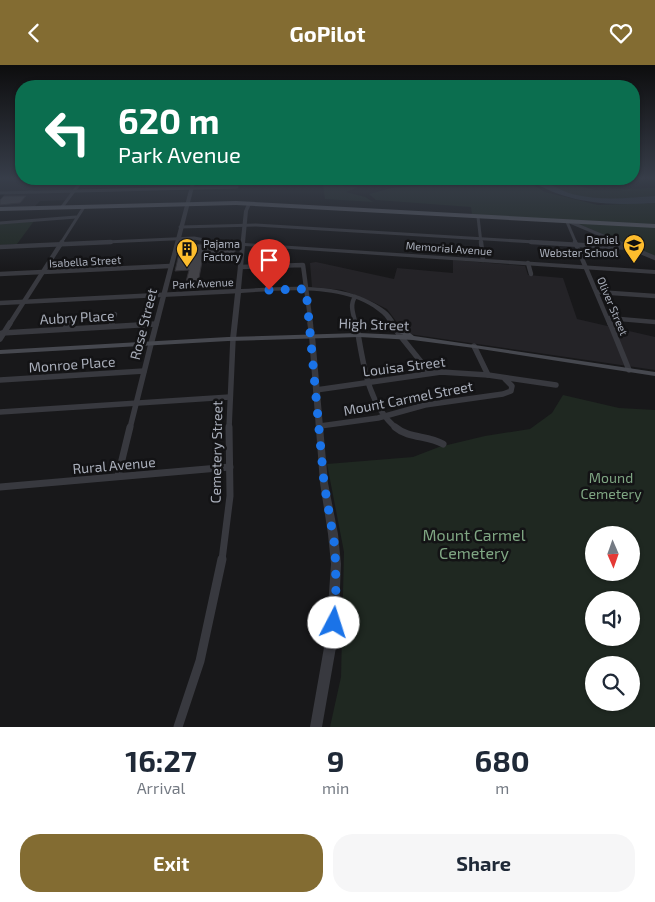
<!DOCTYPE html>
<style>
:root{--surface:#fff;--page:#f6f6f7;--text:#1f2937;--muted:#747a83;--accent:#836c32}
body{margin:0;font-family:"Exo 2",sans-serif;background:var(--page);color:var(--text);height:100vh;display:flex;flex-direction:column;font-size:19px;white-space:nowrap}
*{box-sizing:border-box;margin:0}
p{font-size:16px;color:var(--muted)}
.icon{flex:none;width:28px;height:28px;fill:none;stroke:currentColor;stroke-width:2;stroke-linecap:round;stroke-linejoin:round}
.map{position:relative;height:662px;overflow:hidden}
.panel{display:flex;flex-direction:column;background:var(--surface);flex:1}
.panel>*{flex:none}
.guide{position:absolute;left:15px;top:15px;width:625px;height:105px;border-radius:20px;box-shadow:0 1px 4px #0004;background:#0b6e4f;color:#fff;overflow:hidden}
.needle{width:32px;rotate:178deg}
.buttons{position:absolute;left:585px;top:461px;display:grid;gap:10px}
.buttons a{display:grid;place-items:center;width:55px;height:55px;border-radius:50%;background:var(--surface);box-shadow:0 1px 4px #0004;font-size:25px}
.pin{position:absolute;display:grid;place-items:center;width:42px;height:42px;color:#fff;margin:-51px -21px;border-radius:50% 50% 50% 0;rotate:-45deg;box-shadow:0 0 5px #0007}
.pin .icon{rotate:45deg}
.me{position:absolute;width:55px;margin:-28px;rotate:5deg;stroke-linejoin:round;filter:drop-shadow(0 0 4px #0008)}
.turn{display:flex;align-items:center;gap:18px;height:105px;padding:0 20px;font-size:22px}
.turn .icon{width:65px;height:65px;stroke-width:2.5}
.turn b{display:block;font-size:35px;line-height:42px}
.eta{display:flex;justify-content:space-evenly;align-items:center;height:85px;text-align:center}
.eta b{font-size:30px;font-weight:700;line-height:35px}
.action{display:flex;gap:10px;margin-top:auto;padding:10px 20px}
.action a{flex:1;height:58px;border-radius:20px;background:var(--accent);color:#fff;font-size:20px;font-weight:700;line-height:58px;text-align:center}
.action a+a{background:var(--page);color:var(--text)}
header{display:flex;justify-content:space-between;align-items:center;height:65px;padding:0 20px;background:var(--accent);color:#fff;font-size:22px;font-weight:700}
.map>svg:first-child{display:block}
</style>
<header><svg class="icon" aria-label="back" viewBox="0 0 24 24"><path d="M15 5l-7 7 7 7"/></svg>GoPilot<svg class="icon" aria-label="heart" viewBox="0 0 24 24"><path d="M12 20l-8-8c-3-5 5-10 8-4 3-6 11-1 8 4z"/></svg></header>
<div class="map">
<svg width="655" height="662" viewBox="0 0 655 662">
<rect width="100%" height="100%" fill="#18181a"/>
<g fill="#242327">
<path d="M 0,113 L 21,114 L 83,114 L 67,135 L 40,136 L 33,143 L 0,144 L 0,134 L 6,128 L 0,128 Z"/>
<path d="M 453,195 L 525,201 L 528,210 L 563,213 L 577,254 L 655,272 L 655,305 L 409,269 L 402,264 L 387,244 L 373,237 L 342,225 L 312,222 L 310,198 L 316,197 L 394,214 L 397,203 L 453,208 Z"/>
</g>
<g fill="#1f2821" fill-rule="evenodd">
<path d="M 499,114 L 523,114 L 545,127 L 598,140 L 655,138 L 655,191 L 581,160 L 561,155 L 472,150 L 471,142 L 376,135 L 369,129 L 392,123 Z"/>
<path d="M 561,117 L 595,125 L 655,123 L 655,131 C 623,134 578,140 550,119 Z"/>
<path d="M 323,119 L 358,122 L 346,127 L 365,132 L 373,137 L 325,134 Z"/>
<path d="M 34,156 L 17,179 L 0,180 L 0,159 Z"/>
<path d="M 563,330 L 619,343 L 655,345 L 655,662 L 330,662 L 341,612 L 344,487 L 327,399 L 413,392 L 439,382 L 485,371 L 530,364 L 552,348 ZM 594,470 L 631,470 L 631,508 L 594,508 ZM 594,535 L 631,535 L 631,572 L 594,572 ZM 594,600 L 631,600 L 631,638 L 594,638 Z"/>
</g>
<path fill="#2d363f" d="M 529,114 C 547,114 555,124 572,129 C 600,136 628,133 655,131 L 655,138 C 612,141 565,139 529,114 Z"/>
<g fill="#424247" stroke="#323136">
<path d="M 4,131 L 26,131 L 20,138 L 0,140 L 0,135 Z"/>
<path d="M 209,179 L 208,184 L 235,185 L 235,190 L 203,191 L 197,224 L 184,225 L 189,205 L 175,206 L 181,180 Z"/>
</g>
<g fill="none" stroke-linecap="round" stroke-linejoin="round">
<g stroke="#38393f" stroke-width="3">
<path d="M 0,128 L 237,122"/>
<path d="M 62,142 L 83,114"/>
<path d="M 478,152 L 481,178"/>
<path d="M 567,157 L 576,178"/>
<path d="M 570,157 L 620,178"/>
<path d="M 0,158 L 76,152"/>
<path d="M 180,162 L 256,160 L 551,178"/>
<path d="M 61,178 L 84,142"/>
<path d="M 84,178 L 194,173 L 221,178"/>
</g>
<g stroke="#38393f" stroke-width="4.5">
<path d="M 214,177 L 242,182"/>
<path d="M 481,177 L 483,195"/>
<path d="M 531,177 L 631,183"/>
<path d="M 575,177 L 610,260"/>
<path d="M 617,177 L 655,193"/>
<path d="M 0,182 L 111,177"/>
<path d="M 528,198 L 531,209"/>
<path d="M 240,202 L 303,200 L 311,260"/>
<path d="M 0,209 L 170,201"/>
<path d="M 597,227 L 655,231"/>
<path d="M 355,232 C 349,240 354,251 356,260"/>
<path d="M 0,238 L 238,226"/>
<path d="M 608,253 L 655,257"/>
<path d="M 9,260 L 62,177"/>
<path d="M 67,260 L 71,251"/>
<path d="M 111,260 L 115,249"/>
<path d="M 143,260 L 156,259"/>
</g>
<g stroke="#38393f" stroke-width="5.5">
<path d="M 310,258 L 312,271"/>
<path d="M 356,258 C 363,294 366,338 396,363"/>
<path d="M 610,258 L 629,305"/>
<path d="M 111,261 L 112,258"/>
<path d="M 65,264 L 68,258"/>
<path d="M 2,268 L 156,259"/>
<path d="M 402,273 L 430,308"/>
<path d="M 0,274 L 10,258"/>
<path d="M 474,281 L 488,310"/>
<path d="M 0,315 L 144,306"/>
<path d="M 316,325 L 441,307 L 488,310 L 556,320"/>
<path d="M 0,347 L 230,332"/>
<path d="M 320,361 L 378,353 L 425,340 L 503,329 L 511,326 L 512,321 L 505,314"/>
<path d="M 130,363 L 151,279"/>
<path d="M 229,363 L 233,274"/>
</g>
<g stroke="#38393f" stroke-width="7">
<path d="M 395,362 C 409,374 427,370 443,379"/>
<path d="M 118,411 L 130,362"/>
<path d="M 0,422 L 230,402"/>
<path d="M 222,495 L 230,431 L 229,362"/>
</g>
<path stroke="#38393f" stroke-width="9" d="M 178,662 L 200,596 L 222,494"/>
<g fill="#38393f" fill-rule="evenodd">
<path d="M 192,114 L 196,114 L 154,279 L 153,280 L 149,280 L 148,279 Z"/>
<path d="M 249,138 L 251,139 L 248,146 L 245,178 L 655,205 L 655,209 L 245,181 L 241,224 C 288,222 344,215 385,245 C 394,252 398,264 405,273 L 404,274 L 400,274 C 392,267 390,256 382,249 C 348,218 283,225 241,228 L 236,274 L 233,276 L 230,274 L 244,146 L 247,139 Z"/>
<path d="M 312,269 L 315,271 L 328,418 L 338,469 L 341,499 L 338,571 L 322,662 L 310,662 L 326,571 L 331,499 L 328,469 L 320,418 L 309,271 Z"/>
</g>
<path fill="#46484f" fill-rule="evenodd" d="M 393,260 L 399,260 L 414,271 L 655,307 L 655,311 L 474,283 L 413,275 L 359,272 L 228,276 L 0,289 L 0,285 L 228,272 L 359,268 L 403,270 L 393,264 Z"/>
<path fill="#54565e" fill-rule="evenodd" d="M 236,136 L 655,159 L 655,163 L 236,140 L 0,146 L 0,142 Z"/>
</g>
<linearGradient id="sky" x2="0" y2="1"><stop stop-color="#0d0d0e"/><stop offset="0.55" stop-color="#373d49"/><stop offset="1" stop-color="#373d49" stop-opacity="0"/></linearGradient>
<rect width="655" height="206" fill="url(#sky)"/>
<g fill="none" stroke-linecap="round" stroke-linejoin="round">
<path stroke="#1a73e8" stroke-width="9" stroke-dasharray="0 16.2" d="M 269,225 L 306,224 L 324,418 L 335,482 L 336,522 L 334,558"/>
</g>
<defs>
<g id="school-pin" transform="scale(1.125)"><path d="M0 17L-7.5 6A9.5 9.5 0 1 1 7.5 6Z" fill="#fdbd2d" stroke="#131315"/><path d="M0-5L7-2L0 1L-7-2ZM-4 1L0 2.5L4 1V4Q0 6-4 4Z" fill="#111"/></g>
<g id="building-pin" transform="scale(1.125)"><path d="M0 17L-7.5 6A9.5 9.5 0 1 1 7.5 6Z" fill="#fdbd2d" stroke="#131315"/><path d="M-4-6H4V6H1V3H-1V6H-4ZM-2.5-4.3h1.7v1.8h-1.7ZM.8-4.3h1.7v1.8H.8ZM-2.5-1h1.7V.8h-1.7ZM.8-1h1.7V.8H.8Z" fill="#111"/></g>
</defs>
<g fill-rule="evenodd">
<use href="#school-pin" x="634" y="180"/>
<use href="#building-pin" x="187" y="184"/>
</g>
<g text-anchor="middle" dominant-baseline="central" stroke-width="5" stroke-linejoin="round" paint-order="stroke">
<g font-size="11" fill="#a9aeba" stroke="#131315" text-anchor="end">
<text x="618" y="174">Daniel<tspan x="618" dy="13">Webster School</tspan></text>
<text x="203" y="178" text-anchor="start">Pajama<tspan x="203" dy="13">Factory</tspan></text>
</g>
<g font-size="11" fill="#a9aeba" stroke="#131315">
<text transform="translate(449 183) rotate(4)">Memorial Avenue</text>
<text transform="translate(85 196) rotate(-3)">Isabella Street</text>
<text transform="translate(203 218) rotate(-3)">Park Avenue</text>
<text transform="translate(613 241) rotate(67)">Oliver Street</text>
</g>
<g font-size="14" fill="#a9aeba" stroke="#131315">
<text transform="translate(77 252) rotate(-3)">Aubry Place</text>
<text transform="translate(143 259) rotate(-76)">Rose Street</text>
<text transform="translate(374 259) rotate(2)">High Street</text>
<text transform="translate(72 299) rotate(-4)">Monroe Place</text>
<text transform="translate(404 301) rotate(-7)">Louisa Street</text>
<text transform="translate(408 333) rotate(-11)">Mount Carmel Street</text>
<text transform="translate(216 387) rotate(-89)">Cemetery Street</text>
<text transform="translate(114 400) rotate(-5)">Rural Avenue</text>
</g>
<g font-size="14" fill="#7fa683" stroke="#131315">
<text x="611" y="412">Mound<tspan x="611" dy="16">Cemetery</tspan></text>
</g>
<g font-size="16" fill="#7fa683" stroke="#131315">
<text x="474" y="469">Mount Carmel<tspan x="474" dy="18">Cemetery</tspan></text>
</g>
</g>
</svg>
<div class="buttons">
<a><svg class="needle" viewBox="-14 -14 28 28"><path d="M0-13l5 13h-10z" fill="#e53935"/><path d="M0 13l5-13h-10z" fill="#747a83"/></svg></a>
<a><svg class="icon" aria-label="sound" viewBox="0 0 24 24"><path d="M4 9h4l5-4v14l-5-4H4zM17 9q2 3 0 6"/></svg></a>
<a><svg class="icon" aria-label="search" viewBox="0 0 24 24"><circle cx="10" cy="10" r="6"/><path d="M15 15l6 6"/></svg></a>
</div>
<div class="pin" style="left:269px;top:225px;background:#d93025"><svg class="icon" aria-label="arrive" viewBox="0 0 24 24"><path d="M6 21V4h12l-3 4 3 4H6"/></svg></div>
<svg class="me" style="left:334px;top:558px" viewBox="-20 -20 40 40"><circle r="19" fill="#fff"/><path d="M0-13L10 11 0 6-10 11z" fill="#1a73e8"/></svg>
<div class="guide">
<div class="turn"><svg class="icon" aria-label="left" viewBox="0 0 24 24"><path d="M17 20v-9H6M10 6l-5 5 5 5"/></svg><div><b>620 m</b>Park Avenue</div></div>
</div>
</div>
<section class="panel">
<div class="eta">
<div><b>16:27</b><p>Arrival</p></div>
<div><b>9</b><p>min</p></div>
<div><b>680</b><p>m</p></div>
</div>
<div class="action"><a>Exit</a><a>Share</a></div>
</section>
